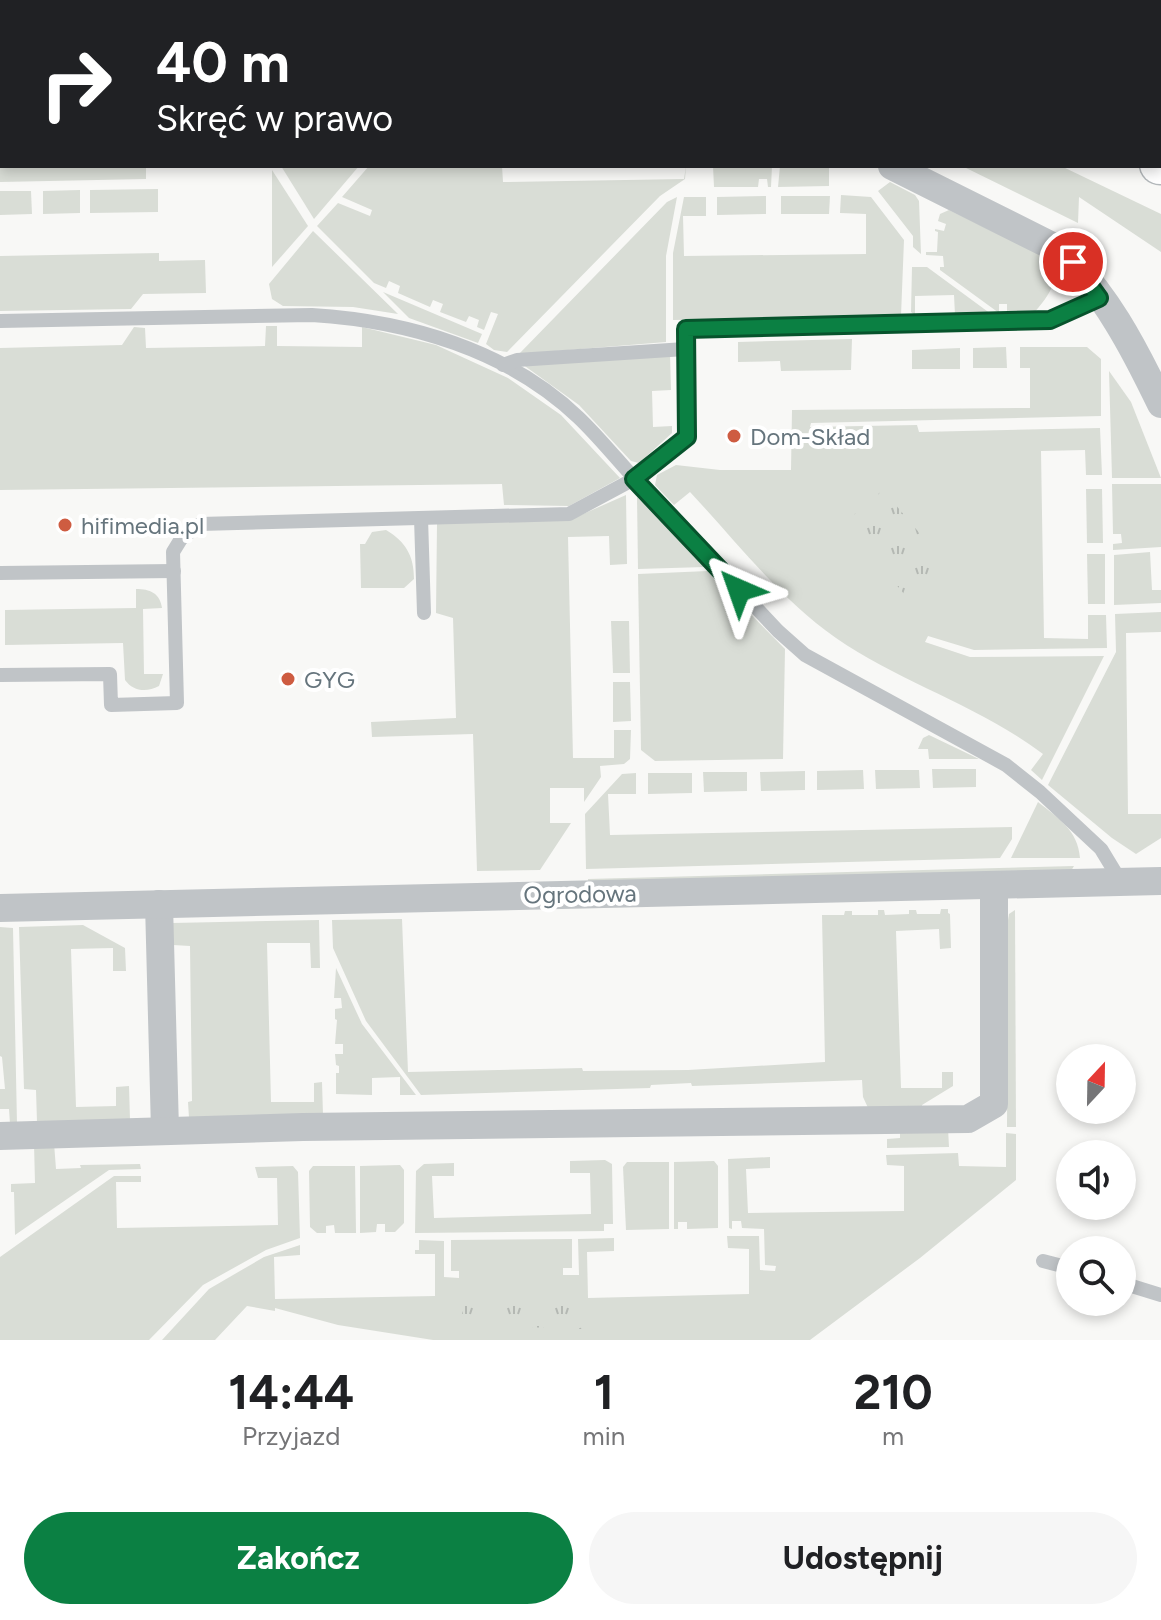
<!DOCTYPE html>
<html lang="pl">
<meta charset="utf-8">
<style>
:root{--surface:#fff;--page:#f6f6f6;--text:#202124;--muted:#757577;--accent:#0b8043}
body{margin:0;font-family:Figtree,sans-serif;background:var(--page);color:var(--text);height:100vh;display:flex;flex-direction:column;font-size:30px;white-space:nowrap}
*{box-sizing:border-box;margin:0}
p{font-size:26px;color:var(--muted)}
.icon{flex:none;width:44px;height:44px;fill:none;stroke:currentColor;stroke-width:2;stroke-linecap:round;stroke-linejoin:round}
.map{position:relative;height:1340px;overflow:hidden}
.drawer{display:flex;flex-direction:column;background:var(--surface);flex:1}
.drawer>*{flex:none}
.guide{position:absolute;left:0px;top:0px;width:1162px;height:168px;box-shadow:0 4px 12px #0003;background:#202124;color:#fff;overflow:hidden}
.needle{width:52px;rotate:22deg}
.buttons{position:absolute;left:1056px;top:1044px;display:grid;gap:16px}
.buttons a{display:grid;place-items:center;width:80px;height:80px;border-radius:50%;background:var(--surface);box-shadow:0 4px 12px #0003;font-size:40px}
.pin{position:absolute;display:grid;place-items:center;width:68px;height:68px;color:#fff;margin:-34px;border:4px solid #fff;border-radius:50%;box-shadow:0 2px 8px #0007}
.me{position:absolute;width:88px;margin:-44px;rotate:317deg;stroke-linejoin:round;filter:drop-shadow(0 0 6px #0008)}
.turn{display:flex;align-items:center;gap:28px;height:168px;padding:0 24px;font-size:36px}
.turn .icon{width:104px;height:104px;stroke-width:2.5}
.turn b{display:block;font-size:56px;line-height:68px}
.eta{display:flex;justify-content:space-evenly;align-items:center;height:136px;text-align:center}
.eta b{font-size:48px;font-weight:700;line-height:56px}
.action{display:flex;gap:16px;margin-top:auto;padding:16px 24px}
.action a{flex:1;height:92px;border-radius:48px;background:var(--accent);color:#fff;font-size:32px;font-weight:700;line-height:92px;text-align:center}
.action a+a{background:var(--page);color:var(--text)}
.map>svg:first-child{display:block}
</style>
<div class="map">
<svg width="1161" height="1340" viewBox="0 0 1161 1340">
<defs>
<pattern id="park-tufts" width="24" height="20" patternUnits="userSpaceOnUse" patternTransform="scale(2)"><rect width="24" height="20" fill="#d9ddd6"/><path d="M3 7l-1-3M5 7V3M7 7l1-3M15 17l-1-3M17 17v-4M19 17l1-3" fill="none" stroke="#b4b8b3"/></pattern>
</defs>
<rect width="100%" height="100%" fill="#f8f8f6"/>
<g fill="#d9ddd6">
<path d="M 0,59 L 2,166 L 146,166 L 146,179 L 0,182 Z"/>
<path d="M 281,166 L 359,166 L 314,219 Z"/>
<path d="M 369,166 L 502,166 L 503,182 L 684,179 L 686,166 L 685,179 L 660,196 L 507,352 L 494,350 L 486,344 L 498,314 L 491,312 L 484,330 L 477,327 L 479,320 L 469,316 L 466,322 L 440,312 L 443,304 L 433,300 L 430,307 L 398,293 L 400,286 L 389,281 L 386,288 L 374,283 L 317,226 L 338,203 L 370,216 L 372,210 L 342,197 Z"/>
<path d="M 713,166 L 772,166 L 771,187 L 768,187 L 767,179 L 759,179 L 758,187 L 714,187 Z"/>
<path d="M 780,166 L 829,166 L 829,186 L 778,187 Z"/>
<path d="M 962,166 L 1061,166 L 1161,214 L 1161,252 L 1079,197 L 1078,223 Z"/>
<path d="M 272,170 L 308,226 L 272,267 Z"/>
<path d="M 890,182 L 915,195 L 919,201 L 921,254 L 913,247 L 913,236 L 878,191 Z"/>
<path d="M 158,189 L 158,212 L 90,213 L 90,190 Z"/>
<path d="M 80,190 L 80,213 L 43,214 L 43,191 Z"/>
<path d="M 0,191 L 31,191 L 32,214 L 0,215 Z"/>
<path d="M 841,195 L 871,197 L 904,240 L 901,316 L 673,320 L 673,253 L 684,197 L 706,197 L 706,216 L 683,216 L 684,256 L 866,254 L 866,214 L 840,213 Z"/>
<path d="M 766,196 L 766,214 L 717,215 L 717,197 Z"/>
<path d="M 781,196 L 830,196 L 829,214 L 781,214 Z"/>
<path d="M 677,197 L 666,256 L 666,342 L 519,354 L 667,202 Z"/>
<path d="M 949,210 L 1051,260 C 1061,281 1047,298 1034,313 L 1007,313 L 1007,304 L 999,304 L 999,313 L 940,270 L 940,267 L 944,267 L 943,256 L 926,255 L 926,252 L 937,252 L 938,232 L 935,231 L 935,229 L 944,231 L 946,224 L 938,221 L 940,214 Z"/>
<path d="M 313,231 L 398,314 L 353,307 L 283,306 L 272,299 L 269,284 Z"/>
<path d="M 159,253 L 159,261 L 205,260 L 206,293 L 143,294 L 131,309 L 0,311 L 0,256 Z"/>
<path d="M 912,267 L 927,267 L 991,314 L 955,315 L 954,295 L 915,296 L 915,315 L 911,312 Z"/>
<path d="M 383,292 L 482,334 L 478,343 L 409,318 Z"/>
<path d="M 266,326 L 277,326 L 277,346 L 362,347 L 362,327 L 436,345 L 508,378 L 561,415 L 620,478 L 569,506 L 504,505 L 502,484 L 0,490 L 0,348 L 122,345 L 134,327 L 145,328 L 146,348 L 265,346 Z"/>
<path d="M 852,339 L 851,370 L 781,371 L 780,361 L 738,362 L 738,342 Z"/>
<path d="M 1006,347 L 1007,368 L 973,368 L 973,348 Z"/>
<path d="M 1020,347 L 1087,347 L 1101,359 L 1101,416 L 811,423 L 810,427 L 917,425 L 919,432 L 1100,428 L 1102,475 L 1086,475 L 1085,450 L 1041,451 L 1044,638 L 1088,639 L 1088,615 L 1106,615 L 1107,648 L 974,650 L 928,636 L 925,642 L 970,657 L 1104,656 L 1042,780 L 1031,770 L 1043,754 C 980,706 901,683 836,638 C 780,599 736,541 690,492 L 674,505 L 655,485 L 657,475 L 676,465 L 720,470 L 791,470 L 792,410 L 1030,408 L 1030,368 L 1020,368 Z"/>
<path d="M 960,348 L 960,369 L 912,369 L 912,350 Z"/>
<path d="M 670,354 L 671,390 L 652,391 L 653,427 L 672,426 L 672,433 L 639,463 L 631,461 L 579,405 L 522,364 Z"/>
<path d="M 1109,371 L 1131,402 L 1161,478 L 1112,478 Z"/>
<path d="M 1112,484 L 1161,484 L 1161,547 L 1113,550 L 1113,544 L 1122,543 L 1121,534 L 1113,534 Z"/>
<path d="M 1086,489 L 1102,489 L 1103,543 L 1087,543 Z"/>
<path d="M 626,495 L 627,564 L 610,565 L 609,536 L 568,537 L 573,758 L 614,758 L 614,730 L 631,730 L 630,759 L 624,764 L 600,766 L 601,777 L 584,802 L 584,788 L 550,788 L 550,823 L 571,823 L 540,870 L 477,871 L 473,734 L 372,737 L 371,722 L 456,718 L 453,618 L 436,613 L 437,524 L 574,518 Z"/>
<path d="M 637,497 L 705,567 L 638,569 Z"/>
<path d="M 386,530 C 406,542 414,556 414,579 L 404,588 L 361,588 L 360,544 L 365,544 L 372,532 Z"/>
<path d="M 1150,552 L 1152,590 L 1161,590 L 1161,603 L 1114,605 L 1114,555 Z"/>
<path d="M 1087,554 L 1105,554 L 1105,604 L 1088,604 Z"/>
<path d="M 708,571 L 785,649 L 783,759 L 655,761 L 641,750 L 638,574 Z"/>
<path d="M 136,589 C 150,589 160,593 162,608 L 143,609 L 144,674 L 163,674 L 159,686 C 146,693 133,691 125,680 L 123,643 L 5,645 L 5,610 L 136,608 Z"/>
<path d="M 1161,612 L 1161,632 L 1126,633 L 1128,814 L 1161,814 L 1161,838 L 1136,854 L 1112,838 L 1048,785 L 1116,652 L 1115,614 Z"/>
<path d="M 611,621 L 629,621 L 630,673 L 613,673 Z"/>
<path d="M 613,682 L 630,682 L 631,721 L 613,722 Z"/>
<path d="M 929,735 L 979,759 L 929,759 L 928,749 L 918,749 L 923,738 Z"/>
<path d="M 932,769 L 976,769 L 976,787 L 933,788 Z"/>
<path d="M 863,770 L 864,789 L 817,790 L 817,771 Z"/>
<path d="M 875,770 L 919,770 L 920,788 L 876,789 Z"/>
<path d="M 805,771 L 805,790 L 761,791 L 760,772 Z"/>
<path d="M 703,772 L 747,772 L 747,791 L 704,792 Z"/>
<path d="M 636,773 L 636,794 L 608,794 L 610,835 L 1012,827 L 1012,839 L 1000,858 L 586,869 L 585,814 L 622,774 Z"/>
<path d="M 648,773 L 692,773 L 692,793 L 648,794 Z"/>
<path d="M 1038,802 C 1058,818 1078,830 1080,858 L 1011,858 Z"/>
<path d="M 1074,866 L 1071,871 L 588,884 L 588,879 Z"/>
<path d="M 941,909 L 948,909 L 948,913 L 950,914 L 951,948 L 940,949 L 939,929 L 896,931 L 901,1088 L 942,1088 L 942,1072 L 953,1072 L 953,1086 L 922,1105 L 922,1110 L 869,1110 L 863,1097 L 862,1080 L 692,1086 L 691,1083 L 651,1085 L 650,1088 L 421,1095 L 366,1021 L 333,948 L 332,920 L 402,919 L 408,1072 L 582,1068 L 583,1071 L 688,1070 L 825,1062 L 822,915 L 844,915 L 845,911 L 852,911 L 852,915 L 878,915 L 878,910 L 884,910 L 885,915 L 909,914 L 909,910 L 916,910 L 917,914 L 940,914 Z"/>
<path d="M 1015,910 L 1016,1127 L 1007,1127 L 1008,920 L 1009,914 Z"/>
<path d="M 319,920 L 320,968 L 311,968 L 310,943 L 267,943 L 271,1102 L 314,1102 L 314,1083 L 322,1082 L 323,1115 L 189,1118 L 188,1102 L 192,1101 L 190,946 L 173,945 L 172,923 Z"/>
<path d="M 83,925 L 125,948 L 126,971 L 113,971 L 113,948 L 71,949 L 76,1107 L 116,1106 L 116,1087 L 129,1086 L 130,1120 L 37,1122 L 36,1090 L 24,1089 L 19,927 Z"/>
<path d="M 0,927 L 13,928 L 17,1124 L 10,1124 L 9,1109 L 0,1109 L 0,1089 L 5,1089 L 2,1057 L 0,1056 Z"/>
<path d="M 336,968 L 362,1024 L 416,1095 L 400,1095 L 400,1077 L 372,1078 L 372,1095 L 336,1094 L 336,1073 L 339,1073 L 339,1066 L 336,1065 L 335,1054 L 343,1054 L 343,1044 L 335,1044 L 337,1020 L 335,1019 L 335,1009 L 342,1008 L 341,998 L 334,998 Z"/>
<path d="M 900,1128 L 948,1128 L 949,1147 L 887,1148 L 887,1139 L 900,1138 Z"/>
<path d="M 1006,1133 L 1016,1134 L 1016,1180 L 920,1258 L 810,1340 L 433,1340 L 338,1325 L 275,1308 L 275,1311 L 247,1306 L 215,1340 L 162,1340 L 209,1289 L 264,1257 L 300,1245 L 300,1255 L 274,1257 L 275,1299 L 435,1296 L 435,1254 L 415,1254 L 415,1250 L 419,1250 L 419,1240 L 444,1241 L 444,1277 L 459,1278 L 459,1271 L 451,1271 L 451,1240 L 572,1239 L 572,1268 L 563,1268 L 563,1275 L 579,1275 L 578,1239 L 614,1238 L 614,1251 L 587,1252 L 588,1298 L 749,1294 L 749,1249 L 728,1248 L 727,1236 L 759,1236 L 760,1270 L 775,1271 L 776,1266 L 765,1265 L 764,1229 L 742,1228 L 741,1221 L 732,1221 L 732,1229 L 729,1228 L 728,1159 L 770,1157 L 770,1168 L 746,1169 L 748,1213 L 904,1211 L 904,1166 L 887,1165 L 886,1155 L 958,1153 L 959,1166 L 1006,1167 Z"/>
<path d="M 54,1143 L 56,1169 L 81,1168 L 80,1165 L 140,1164 L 141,1169 L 109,1170 L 15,1235 L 14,1192 L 11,1192 L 11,1184 L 35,1183 L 34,1144 Z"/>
<path d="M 605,1160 L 612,1164 L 613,1224 L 604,1224 L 604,1231 L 415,1233 L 416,1171 L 424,1164 L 454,1163 L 454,1176 L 432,1176 L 434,1218 L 591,1214 L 590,1173 L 570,1173 L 570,1161 Z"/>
<path d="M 714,1161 L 718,1166 L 718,1228 L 687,1229 L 687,1222 L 678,1222 L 678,1229 L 674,1229 L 674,1162 Z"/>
<path d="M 627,1162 L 669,1162 L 669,1229 L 626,1230 L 623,1167 Z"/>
<path d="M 400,1165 L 404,1170 L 404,1223 L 395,1232 L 385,1232 L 385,1224 L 377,1224 L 376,1232 L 360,1233 L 360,1166 Z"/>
<path d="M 293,1166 L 298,1172 L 300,1238 L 266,1250 L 203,1285 L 149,1340 L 0,1340 L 0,1257 L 114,1176 L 141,1176 L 141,1182 L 116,1182 L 117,1228 L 278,1225 L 277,1178 L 258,1178 L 255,1167 Z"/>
<path d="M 313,1166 L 355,1166 L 356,1233 L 335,1233 L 334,1225 L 326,1226 L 326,1233 L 317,1233 L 310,1227 L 309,1171 Z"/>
</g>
<g fill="url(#park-tufts)">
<path d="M 883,490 L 944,562 L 905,595 L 844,523 Z"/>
<path d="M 462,1302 L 582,1306 L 582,1329 L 462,1325 Z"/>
</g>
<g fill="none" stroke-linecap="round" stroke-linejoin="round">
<g stroke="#b3b8bb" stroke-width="43">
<g id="secondary">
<path d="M 845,0 L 849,2"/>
<path d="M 1160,164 L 1161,164"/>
</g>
</g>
<g stroke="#c0c4c7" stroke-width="14">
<path d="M 0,321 L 312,315 C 408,321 508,350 579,418 C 602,440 622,466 645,490 C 689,537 734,584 778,631 L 805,655 L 1006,765 L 1040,792 L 1101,849 L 1121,882"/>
<path d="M 503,365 L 517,360 L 685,349"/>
<path d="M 421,518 L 424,613"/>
<path d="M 0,573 L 174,571"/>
<path d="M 0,675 L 110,674 L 111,705 L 177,703 L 173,552 L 181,539 L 200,524 L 569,514 L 634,479 L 687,437 L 686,329 L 1050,320 L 1099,298"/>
<path d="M 1043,1261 L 1070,1268"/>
<path d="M 1122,1283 L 1161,1295"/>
</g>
<g stroke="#c0c4c7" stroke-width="28">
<path d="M 541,0 L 546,2"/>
<path d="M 892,166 L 1058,249 C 1104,289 1135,350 1161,404"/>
<path d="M 159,904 L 165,1130"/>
<path d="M 0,908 L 1161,881"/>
<path d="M 0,1136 L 303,1127 L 968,1119 L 994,1104 L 994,885"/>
</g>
<use href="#secondary" stroke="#fff" stroke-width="40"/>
</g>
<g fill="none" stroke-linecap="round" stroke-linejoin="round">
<g stroke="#07532c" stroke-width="20">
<path id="route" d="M 739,590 L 634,479 L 687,437 L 686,329 L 1050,320 L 1099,298 L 1073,262"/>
</g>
<use href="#route" stroke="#0b8043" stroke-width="14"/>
</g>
<g fill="#ce5c41" stroke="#fff" stroke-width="3">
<circle cx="734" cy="436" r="8"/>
<circle cx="65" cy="525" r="8"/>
<circle cx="288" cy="679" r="8"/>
</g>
<g text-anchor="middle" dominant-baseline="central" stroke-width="8" stroke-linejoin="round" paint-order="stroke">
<g font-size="24" fill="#66757d" stroke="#fff" text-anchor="start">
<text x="750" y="436">Dom-Skład</text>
<text x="81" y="525">hifimedia.pl</text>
<text x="304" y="679">GYG</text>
</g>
<g font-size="24" fill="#66757d" stroke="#fff">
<text transform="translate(580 894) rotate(-1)">Ogrodowa</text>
</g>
</g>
</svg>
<div class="buttons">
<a><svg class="needle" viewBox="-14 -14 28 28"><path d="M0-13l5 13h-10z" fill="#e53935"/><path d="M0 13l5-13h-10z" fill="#757577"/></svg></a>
<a><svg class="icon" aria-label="sound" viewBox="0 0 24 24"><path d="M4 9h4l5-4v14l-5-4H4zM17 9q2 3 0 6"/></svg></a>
<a><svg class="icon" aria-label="search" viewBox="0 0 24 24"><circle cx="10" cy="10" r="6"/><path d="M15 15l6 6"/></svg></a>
</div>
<div class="pin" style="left:1073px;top:262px;background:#d93025"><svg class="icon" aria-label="arrive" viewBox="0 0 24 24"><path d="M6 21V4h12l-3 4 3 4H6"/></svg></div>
<svg class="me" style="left:739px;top:590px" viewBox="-20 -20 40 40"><path d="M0-17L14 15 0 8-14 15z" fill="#0b8043" stroke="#fff" stroke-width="4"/></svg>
<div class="guide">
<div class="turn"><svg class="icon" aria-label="right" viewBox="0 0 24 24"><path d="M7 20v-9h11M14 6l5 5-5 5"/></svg><div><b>40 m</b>Skręć w prawo</div></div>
</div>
</div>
<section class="drawer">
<div class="eta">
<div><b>14:44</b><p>Przyjazd</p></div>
<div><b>1</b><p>min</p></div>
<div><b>210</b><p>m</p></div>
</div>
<div class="action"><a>Zakończ</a><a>Udostępnij</a></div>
</section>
